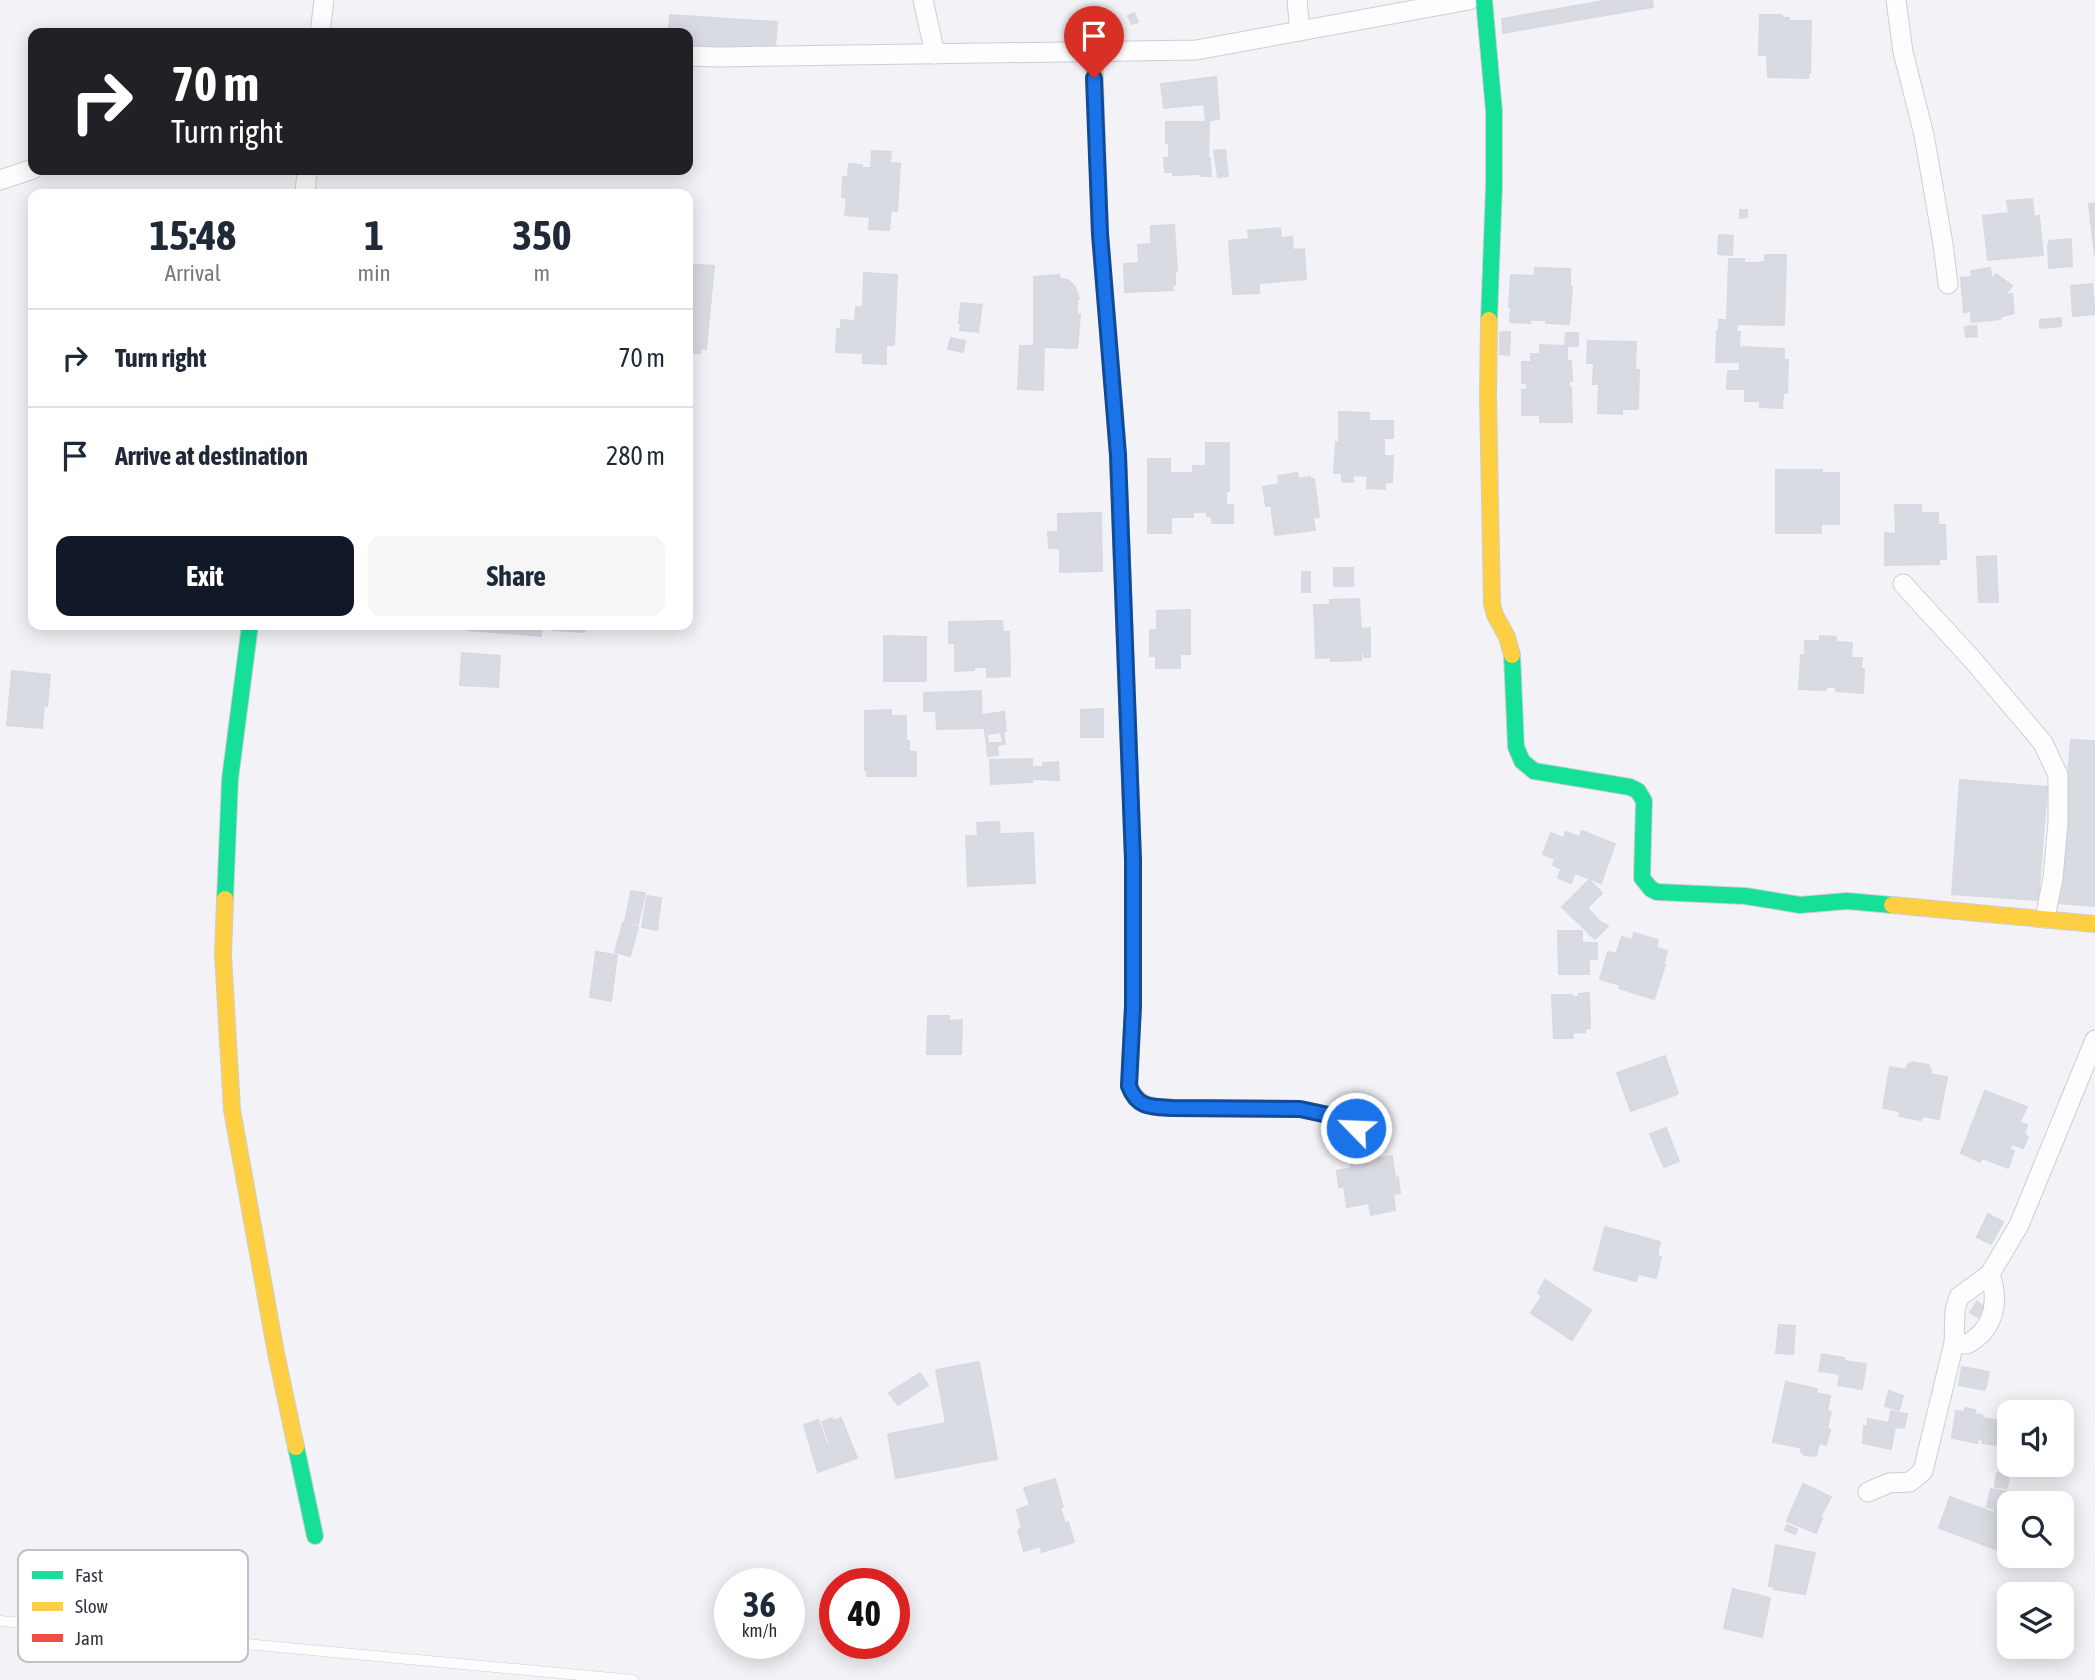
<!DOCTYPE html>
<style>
:root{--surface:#fff;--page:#f6f6f7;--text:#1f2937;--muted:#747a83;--line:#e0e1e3;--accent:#111827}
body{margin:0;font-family:"Asap Condensed",sans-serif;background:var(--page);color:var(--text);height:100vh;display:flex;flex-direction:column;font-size:26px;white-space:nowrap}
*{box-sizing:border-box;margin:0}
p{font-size:23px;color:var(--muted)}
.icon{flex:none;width:38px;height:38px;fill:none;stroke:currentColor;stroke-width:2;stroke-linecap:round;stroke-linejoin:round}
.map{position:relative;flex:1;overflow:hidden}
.sheet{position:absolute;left:28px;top:189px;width:665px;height:441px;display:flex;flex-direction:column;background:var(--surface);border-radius:14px;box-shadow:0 4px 18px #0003}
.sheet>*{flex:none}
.hud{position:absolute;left:28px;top:28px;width:665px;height:147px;border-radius:14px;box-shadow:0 4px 18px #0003;background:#202124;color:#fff;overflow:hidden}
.buttons{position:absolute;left:1997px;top:1400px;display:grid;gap:14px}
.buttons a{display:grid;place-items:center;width:77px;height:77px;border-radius:14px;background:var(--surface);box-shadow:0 4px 18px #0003;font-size:35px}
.speed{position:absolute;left:714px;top:1568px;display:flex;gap:14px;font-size:35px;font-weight:700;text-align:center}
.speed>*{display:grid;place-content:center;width:91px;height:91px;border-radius:50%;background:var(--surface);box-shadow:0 4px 18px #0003;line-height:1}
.speed small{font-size:18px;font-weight:400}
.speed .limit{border:10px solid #d22;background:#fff;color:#111}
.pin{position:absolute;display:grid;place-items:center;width:60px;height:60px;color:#fff;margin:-72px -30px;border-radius:50% 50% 50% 0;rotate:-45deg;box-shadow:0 0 7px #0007}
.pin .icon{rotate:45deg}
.me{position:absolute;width:77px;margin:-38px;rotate:294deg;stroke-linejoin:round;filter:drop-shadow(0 0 5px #0008)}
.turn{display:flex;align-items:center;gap:24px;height:147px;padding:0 28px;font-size:32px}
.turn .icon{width:91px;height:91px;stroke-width:2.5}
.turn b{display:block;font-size:49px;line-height:60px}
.eta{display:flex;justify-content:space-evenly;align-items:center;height:119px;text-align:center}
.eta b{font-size:42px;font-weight:700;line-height:49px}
.primary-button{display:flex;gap:14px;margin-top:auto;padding:14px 28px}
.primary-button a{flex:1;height:80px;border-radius:14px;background:var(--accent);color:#fff;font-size:28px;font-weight:700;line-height:80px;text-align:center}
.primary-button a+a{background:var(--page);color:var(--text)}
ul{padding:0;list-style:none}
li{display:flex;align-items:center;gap:21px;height:98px;padding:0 28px;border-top:2px solid var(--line)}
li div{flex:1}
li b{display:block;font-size:26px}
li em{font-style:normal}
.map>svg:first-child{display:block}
</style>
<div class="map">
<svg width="2095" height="1680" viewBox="0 0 2095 1680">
<rect width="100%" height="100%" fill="#f3f3f7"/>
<g fill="#d9dbe2" stroke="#d8d9e2" stroke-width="2" fill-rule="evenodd">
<path d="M 1609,0 L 1652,0 L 1653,7 L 1503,33 L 1502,19 Z"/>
<path d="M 1134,13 L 1138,22 L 1132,24 L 1128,16 Z"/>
<path d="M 670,15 L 777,22 L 775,49 L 688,45 L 688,33 L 669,33 Z"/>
<path d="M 1760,15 L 1782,15 L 1782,18 L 1789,18 L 1788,21 L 1811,21 L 1810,73 L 1808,72 L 1808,78 L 1768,77 L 1767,55 L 1759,55 Z"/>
<path d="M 1216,77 L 1219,119 L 1206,121 L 1204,104 L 1164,108 L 1161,84 Z"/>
<path d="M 1166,122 L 1209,122 L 1208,158 L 1210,158 L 1211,176 L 1202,176 L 1202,174 L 1173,175 L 1173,172 L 1165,172 L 1164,158 L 1169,158 L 1169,142 L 1166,143 Z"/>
<path d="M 1225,150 L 1228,176 L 1218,177 L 1214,151 Z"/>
<path d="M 872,151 L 891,152 L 890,163 L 900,164 L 897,211 L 891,210 L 889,230 L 869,229 L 870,217 L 845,215 L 847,198 L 842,197 L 843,177 L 848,177 L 849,164 L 862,165 L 862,168 L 871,168 Z"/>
<path d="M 2032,199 L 2034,217 L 2039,216 L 2043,255 L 1988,260 L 1983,216 L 2009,213 L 2007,201 Z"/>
<path d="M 2095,203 L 2095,256 L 2089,204 Z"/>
<path d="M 1740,210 L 1747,210 L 1747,217 L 1740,218 Z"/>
<path d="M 1174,225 L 1177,271 L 1175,272 L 1175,285 L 1172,285 L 1173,290 L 1125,292 L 1124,264 L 1139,263 L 1138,245 L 1151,244 L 1151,226 Z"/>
<path d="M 1280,228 L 1281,238 L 1292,237 L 1293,250 L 1304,249 L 1306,279 L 1259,283 L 1259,293 L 1233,294 L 1229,241 L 1249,239 L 1248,231 Z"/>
<path d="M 1719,235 L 1733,236 L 1732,255 L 1718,254 Z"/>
<path d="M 2071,239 L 2072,266 L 2049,268 L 2048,245 L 2050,245 L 2049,241 Z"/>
<path d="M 1765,255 L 1786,255 L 1784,325 L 1737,324 L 1736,331 L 1719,331 L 1719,320 L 1727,320 L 1729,259 L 1744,259 L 1744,263 L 1760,263 L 1760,262 L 1765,262 Z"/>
<path d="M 688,264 L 714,266 L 706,349 L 701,348 L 700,353 L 694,353 L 694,348 L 688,347 Z"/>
<path d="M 1535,268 L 1570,269 L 1570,287 L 1572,287 L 1569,324 L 1546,323 L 1546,320 L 1530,320 L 1530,323 L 1510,322 L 1511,307 L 1509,307 L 1511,275 L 1535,276 Z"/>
<path d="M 1990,268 L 1992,280 L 1996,274 L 2012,286 L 2005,295 L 2012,294 L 2014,313 L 2000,317 L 2000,319 L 1971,322 L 1971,311 L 1964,312 L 1961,278 L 1972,277 L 1971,271 Z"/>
<path d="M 864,273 L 897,275 L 894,345 L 886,345 L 886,364 L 863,363 L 863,353 L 836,352 L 837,329 L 841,329 L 841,320 L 855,321 L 856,307 L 863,308 Z"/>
<path d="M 1059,275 L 1060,279 L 1068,280 L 1075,287 L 1079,299 L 1077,299 L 1077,314 L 1080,315 L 1077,348 L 1044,347 L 1043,390 L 1018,389 L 1020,346 L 1034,346 L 1034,277 Z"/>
<path d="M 2092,284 L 2095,314 L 2073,316 L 2071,286 Z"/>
<path d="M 961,303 L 982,305 L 978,332 L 960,330 L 961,323 L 959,323 Z"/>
<path d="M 2061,318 L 2061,326 L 2040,328 L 2040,320 Z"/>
<path d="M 1976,326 L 1977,336 L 1966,337 L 1965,327 Z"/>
<path d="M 1717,331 L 1740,332 L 1739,347 L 1784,349 L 1784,360 L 1788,360 L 1787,393 L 1783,393 L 1782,408 L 1760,407 L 1760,401 L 1745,401 L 1745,389 L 1727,389 L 1728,371 L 1740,371 L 1740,362 L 1716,362 Z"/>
<path d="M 1504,332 L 1510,332 L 1509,355 L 1500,354 L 1500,333 Z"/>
<path d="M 1566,333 L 1578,333 L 1578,346 L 1567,346 L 1567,361 L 1571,361 L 1572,381 L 1569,381 L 1569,388 L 1571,388 L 1572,422 L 1540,422 L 1540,415 L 1522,415 L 1522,390 L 1527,390 L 1527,383 L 1522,383 L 1522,362 L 1531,362 L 1531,354 L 1540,354 L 1540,345 L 1565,346 Z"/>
<path d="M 951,338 L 965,341 L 963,352 L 948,349 Z"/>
<path d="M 1588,341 L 1636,342 L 1635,370 L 1639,370 L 1638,409 L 1622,409 L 1622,414 L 1598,413 L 1599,384 L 1593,384 L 1594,363 L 1587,363 Z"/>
<path d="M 1339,412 L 1369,413 L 1369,421 L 1393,421 L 1393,438 L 1384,438 L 1384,456 L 1393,456 L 1392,482 L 1385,483 L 1385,489 L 1367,488 L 1368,476 L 1353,475 L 1353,482 L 1342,481 L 1342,473 L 1334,473 L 1336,442 L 1339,443 Z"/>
<path d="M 1206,443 L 1229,443 L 1229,491 L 1226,491 L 1226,505 L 1233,505 L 1233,523 L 1212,523 L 1212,516 L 1207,516 L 1207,512 L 1193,512 L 1193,517 L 1171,517 L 1171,533 L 1148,533 L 1148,459 L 1170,459 L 1170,473 L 1193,473 L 1193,466 L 1206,466 Z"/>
<path d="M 1776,470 L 1822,470 L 1821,473 L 1839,473 L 1839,524 L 1821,524 L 1821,533 L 1776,533 Z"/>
<path d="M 1297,473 L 1298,479 L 1310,477 L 1310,480 L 1314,479 L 1319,517 L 1313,517 L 1315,530 L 1275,535 L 1271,505 L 1266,506 L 1263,487 L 1279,484 L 1278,476 Z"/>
<path d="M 1895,505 L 1921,505 L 1921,513 L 1938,513 L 1938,525 L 1945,525 L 1946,559 L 1939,559 L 1939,564 L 1885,565 L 1885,533 L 1896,534 Z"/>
<path d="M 1101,513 L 1102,571 L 1060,572 L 1060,548 L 1049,548 L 1048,532 L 1058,532 L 1058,514 Z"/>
<path d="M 1996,556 L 1998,602 L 1979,602 L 1977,557 Z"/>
<rect x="1334" y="568" width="19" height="18"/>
<rect x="1302" y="572" width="8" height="20"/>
<path d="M 1359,599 L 1361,629 L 1370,628 L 1370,657 L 1364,657 L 1364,652 L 1361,652 L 1361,660 L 1331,661 L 1331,657 L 1316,658 L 1314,605 L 1330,605 L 1330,600 Z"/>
<path d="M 1190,610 L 1190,654 L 1180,654 L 1180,668 L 1156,668 L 1156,656 L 1150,656 L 1150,630 L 1157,630 L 1157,611 Z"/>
<path d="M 1002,621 L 1003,632 L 1009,632 L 1010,676 L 987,677 L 987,667 L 974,667 L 974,670 L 955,671 L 955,643 L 949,643 L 949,622 Z"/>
<path d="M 470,625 L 542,625 L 541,636 L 469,630 Z"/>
<path d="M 553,625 L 585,625 L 584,632 L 553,630 Z"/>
<path d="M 884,636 L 926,637 L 926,681 L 884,681 Z"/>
<path d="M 1820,636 L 1836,637 L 1835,642 L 1852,643 L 1851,658 L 1862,658 L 1861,669 L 1864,669 L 1863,693 L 1836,691 L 1836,687 L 1826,687 L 1826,690 L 1799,689 L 1801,655 L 1805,655 L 1805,641 L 1820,641 Z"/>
<path d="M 462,653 L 500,656 L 498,687 L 460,685 Z"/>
<path d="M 12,671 L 50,675 L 47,706 L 44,706 L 42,728 L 7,725 Z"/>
<path d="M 981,691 L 982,728 L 937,729 L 936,711 L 924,711 L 924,693 Z"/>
<path d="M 1103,709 L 1103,737 L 1081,737 L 1081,710 Z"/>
<path d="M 891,710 L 891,716 L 906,716 L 906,741 L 909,741 L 909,752 L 916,752 L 916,776 L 867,776 L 867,770 L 865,770 L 865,711 Z"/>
<path d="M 1004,712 L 1006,731 L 1003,732 L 1005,744 L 997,745 L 998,755 L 988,756 L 983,715 ZM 1001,732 L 1003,743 L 988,743 L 987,734 Z"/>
<path d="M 2071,740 L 2095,741 L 2095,906 L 2058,903 Z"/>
<path d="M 1032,759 L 1032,767 L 1043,767 L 1043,763 L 1058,762 L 1059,780 L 1032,779 L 1032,782 L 991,784 L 990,760 Z"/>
<path d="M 1960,780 L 2047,787 L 2038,900 L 1952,894 Z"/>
<path d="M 999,822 L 1000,834 L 1033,833 L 1035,883 L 968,886 L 966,836 L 978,836 L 977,823 Z"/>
<path d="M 1582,831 L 1615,844 L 1601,883 L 1575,873 L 1571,883 L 1558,878 L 1561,869 L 1553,865 L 1555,859 L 1543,854 L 1551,833 L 1563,838 L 1566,832 L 1579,837 Z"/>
<path d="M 1589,880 L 1602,893 L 1587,908 L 1598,919 L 1587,931 L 1562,907 Z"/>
<path d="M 631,891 L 645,893 L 638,924 L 625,922 Z"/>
<path d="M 647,896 L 661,898 L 657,930 L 642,927 Z"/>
<path d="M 1599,921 L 1608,926 L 1595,939 L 1588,933 Z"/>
<path d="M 623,923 L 638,927 L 630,956 L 615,952 Z"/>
<path d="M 1558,931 L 1582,931 L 1582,943 L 1597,943 L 1597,959 L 1589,959 L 1589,974 L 1559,974 Z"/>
<path d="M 1634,933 L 1658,940 L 1656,948 L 1667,951 L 1663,965 L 1665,965 L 1654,999 L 1619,988 L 1620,985 L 1600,979 L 1608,952 L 1616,954 L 1622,937 L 1632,940 Z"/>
<path d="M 596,952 L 617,955 L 611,1001 L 590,997 Z"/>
<path d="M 1589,993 L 1590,1028 L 1585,1029 L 1585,1032 L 1572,1033 L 1573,1038 L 1554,1038 L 1552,995 L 1572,995 L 1572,997 L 1579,997 L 1579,994 Z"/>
<path d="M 928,1016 L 949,1016 L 949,1021 L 962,1020 L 961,1054 L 927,1054 Z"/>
<path d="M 1665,1056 L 1678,1094 L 1631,1111 L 1617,1073 Z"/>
<path d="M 1912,1062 L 1929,1065 L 1929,1068 L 1931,1069 L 1930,1074 L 1947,1077 L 1939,1119 L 1922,1116 L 1921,1120 L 1899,1116 L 1900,1111 L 1883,1108 L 1890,1067 L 1906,1070 L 1908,1064 L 1911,1065 Z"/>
<path d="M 1985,1091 L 2027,1107 L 2019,1123 L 2027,1125 L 2024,1135 L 2028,1137 L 2023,1148 L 2012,1144 L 2009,1149 L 2014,1151 L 2008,1168 L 1982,1158 L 1980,1162 L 1961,1153 Z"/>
<path d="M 1666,1128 L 1679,1161 L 1664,1167 L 1650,1134 Z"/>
<path d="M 1392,1156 L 1395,1178 L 1398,1177 L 1400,1193 L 1393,1194 L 1395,1210 L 1371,1215 L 1369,1203 L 1347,1207 L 1344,1186 L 1339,1187 L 1337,1171 L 1352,1168 L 1351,1163 Z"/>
<path d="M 1988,1214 L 2003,1222 L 1991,1244 L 1977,1237 Z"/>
<path d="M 1605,1227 L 1660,1242 L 1657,1256 L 1661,1257 L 1656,1278 L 1638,1274 L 1636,1281 L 1594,1270 Z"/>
<path d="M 1545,1280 L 1591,1310 L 1572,1340 L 1531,1313 L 1542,1296 L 1538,1293 Z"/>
<path d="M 1977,1302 L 1990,1310 L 1984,1321 L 1970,1312 Z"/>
<path d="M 1779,1325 L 1795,1326 L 1793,1354 L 1776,1353 Z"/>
<path d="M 1822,1354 L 1844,1358 L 1844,1361 L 1866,1364 L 1862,1389 L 1838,1385 L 1840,1374 L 1819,1371 Z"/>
<path d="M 979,1362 L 997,1459 L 896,1478 L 888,1434 L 946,1423 L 936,1370 Z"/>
<path d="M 1962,1367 L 1989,1372 L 1985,1390 L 1959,1385 Z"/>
<path d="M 920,1373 L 928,1385 L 898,1405 L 889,1393 Z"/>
<path d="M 1786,1382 L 1817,1389 L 1816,1393 L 1830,1396 L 1827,1411 L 1831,1412 L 1827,1429 L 1830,1430 L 1826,1445 L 1819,1443 L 1816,1456 L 1804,1455 L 1804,1453 L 1801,1452 L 1802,1448 L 1773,1442 Z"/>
<path d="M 1889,1391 L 1903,1396 L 1899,1410 L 1885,1406 Z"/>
<path d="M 1965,1408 L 1975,1410 L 1975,1414 L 1982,1415 L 1982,1418 L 2007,1422 L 2003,1443 L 1997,1442 L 1996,1445 L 1982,1443 L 1983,1440 L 1978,1439 L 1977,1443 L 1952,1438 L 1956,1411 L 1965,1412 Z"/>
<path d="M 1891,1411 L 1907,1414 L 1904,1428 L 1895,1427 L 1891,1449 L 1863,1443 L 1864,1426 L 1867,1426 L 1868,1419 L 1889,1423 Z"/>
<path d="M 832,1418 L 833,1421 L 841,1418 L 857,1458 L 818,1472 L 804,1425 L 818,1420 L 827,1445 L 830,1444 L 822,1422 Z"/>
<path d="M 1997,1473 L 2009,1475 L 2007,1488 L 1995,1487 Z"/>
<path d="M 1055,1479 L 1063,1507 L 1060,1508 L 1065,1523 L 1068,1522 L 1074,1542 L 1042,1552 L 1041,1546 L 1024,1551 L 1018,1530 L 1022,1528 L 1017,1510 L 1030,1505 L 1024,1488 Z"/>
<path d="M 1803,1484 L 1831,1497 L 1820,1517 L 1822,1518 L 1816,1533 L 1787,1521 Z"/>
<path d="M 1991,1489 L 2015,1493 L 2013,1503 L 2009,1503 L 2009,1511 L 1987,1507 Z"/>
<path d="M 1950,1497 L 1994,1513 L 1995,1509 L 2008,1513 L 2006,1519 L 2009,1521 L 1998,1550 L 1939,1528 Z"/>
<path d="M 1787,1525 L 1797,1529 L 1795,1534 L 1785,1530 Z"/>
<path d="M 1776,1545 L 1815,1553 L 1805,1594 L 1774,1589 L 1775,1587 L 1769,1586 Z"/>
<path d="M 1733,1589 L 1770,1598 L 1762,1637 L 1724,1628 Z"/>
</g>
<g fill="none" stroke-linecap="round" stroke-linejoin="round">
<g stroke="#ccced5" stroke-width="11">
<path id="lane" d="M 0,1621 L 633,1680"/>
</g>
<g stroke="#ccced5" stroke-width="21">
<g id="street">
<path d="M 923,0 L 935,54"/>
<path d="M 1297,0 L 1300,31"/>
<path d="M 1896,0 L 1903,52 L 1924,135 L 1943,244 L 1948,284"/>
<path d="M 320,33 L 324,0"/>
<path d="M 688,56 L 719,57 L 1196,50 L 1469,0"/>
<path d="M 0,180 L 33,169"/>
<path d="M 305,194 L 307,170"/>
<path d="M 1903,584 L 1971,658 L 2043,743 L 2058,775 L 2058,823 L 2053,878 L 2045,918"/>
<path d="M 1954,1343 C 1958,1343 1962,1344 1966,1344 C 1971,1343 1977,1337 1981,1334 C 1997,1316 1997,1295 1990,1274"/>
<path d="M 1868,1492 L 1889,1483 L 1910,1482 L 1923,1471 L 1954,1343 L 1955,1310 L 1959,1297 L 1990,1274 L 2019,1225 L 2095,1040"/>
</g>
</g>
<g stroke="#ccced5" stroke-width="18">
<g id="fast">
<path d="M 1484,0 L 1494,111 L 1494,186 L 1489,320"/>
<path d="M 1512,655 L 1516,747 L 1522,761 L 1534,771 L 1630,787 L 1638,791 L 1644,801 L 1642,878 L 1651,889 L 1657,892 L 1745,896 L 1800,905 L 1847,901 L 1892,905"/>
<path d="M 225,899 L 230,779 L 250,625"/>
<path d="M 296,1447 L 315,1536"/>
</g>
</g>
<g stroke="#ccced5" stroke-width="18">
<g id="slow">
<path d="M 1094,52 L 1100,234 L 1115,413"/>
<path d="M 1489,320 L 1488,396 L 1492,604 L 1495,615 L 1507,637 L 1512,655"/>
<path d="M 225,899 L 223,955 L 232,1110 L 276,1353 L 296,1447"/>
<path d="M 1892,905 L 2095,924"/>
<path d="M 1133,952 L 1133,1006 L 1129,1086 C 1138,1106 1152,1107 1172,1108 L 1301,1109 L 1328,1115 L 1356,1128"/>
</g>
</g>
<g stroke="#ccced5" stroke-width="18">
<path id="jam" d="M 1115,413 L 1118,455 L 1133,860 L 1133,952"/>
</g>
<use href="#lane" stroke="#fdfdfe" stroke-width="10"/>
<use href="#street" stroke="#fdfdfe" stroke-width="19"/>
<use href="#fast" stroke="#16e098" stroke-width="16"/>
<use href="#slow" stroke="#ffcf43" stroke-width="16"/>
<use href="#jam" stroke="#f24e42" stroke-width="16"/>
</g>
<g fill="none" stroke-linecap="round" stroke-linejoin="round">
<g stroke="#114b97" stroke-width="18">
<path id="route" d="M 1094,78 L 1100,234 L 1118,455 L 1133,860 L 1133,1006 L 1129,1086 C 1137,1108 1151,1107 1172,1108 L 1300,1109 L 1328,1115 L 1356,1128"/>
</g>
<use href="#route" stroke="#1a73e8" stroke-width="12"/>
</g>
<rect x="18" y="1550" width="230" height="112" rx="10" fill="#fff" stroke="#c2c2c6" stroke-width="2"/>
<rect x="32" y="1571" width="31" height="8" fill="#16e098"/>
<rect x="32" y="1602" width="31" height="9" fill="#ffcf43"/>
<rect x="32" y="1634" width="31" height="8" fill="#f24e42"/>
<g font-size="19" fill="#323542">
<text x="75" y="1582">Fast</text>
<text x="75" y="1613">Slow</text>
<text x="75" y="1645">Jam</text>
</g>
</svg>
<div class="buttons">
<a><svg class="icon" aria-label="sound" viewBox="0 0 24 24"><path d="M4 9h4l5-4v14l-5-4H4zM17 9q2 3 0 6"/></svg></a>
<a><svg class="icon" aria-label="search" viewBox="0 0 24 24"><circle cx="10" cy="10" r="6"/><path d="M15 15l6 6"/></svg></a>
<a><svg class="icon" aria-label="layers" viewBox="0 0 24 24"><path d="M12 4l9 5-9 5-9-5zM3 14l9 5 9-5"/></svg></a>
</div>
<div class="speed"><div>36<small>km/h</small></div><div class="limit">40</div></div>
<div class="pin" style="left:1094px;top:78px;background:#d93025"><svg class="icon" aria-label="arrive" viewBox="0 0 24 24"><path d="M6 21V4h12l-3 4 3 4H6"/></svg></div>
<svg class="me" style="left:1356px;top:1128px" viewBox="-20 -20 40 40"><circle r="17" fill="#1a73e8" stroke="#fff" stroke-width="3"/><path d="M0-11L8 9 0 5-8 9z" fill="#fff"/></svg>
<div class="hud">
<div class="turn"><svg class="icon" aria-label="right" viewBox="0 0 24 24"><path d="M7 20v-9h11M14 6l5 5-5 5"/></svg><div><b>70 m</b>Turn right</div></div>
</div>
<section class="sheet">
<div class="eta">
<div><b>15:48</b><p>Arrival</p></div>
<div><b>1</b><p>min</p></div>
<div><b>350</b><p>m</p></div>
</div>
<ul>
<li><svg class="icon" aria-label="right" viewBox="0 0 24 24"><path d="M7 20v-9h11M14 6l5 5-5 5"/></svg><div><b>Turn right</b></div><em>70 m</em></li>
<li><svg class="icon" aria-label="arrive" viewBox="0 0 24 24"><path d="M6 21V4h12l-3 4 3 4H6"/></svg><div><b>Arrive at destination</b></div><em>280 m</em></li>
</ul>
<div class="primary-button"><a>Exit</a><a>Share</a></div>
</section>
</div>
